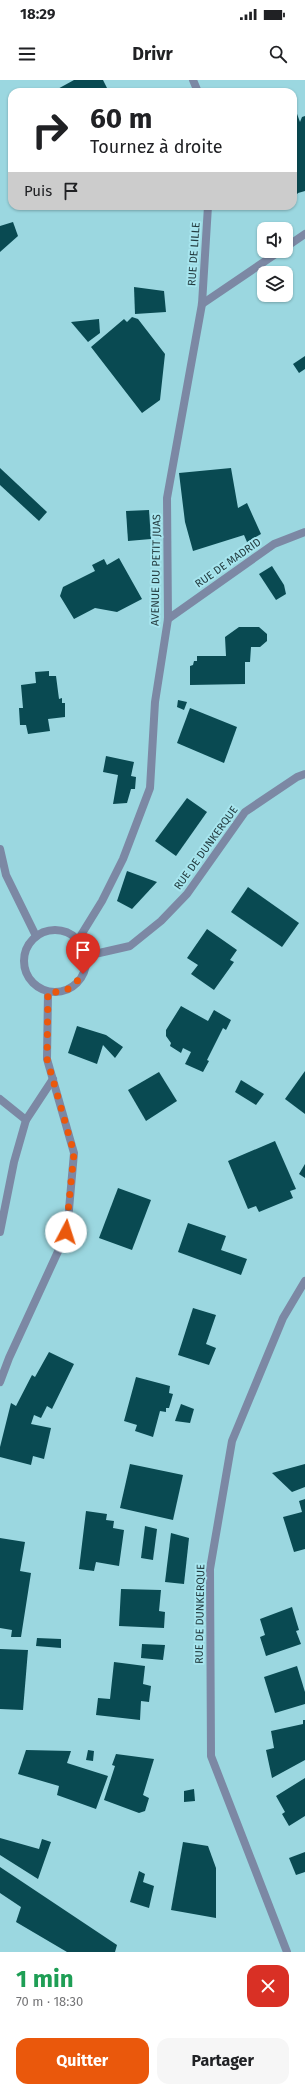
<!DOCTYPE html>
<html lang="fr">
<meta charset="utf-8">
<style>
:root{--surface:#fff;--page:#f6f6f6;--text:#202124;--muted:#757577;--accent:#ea580c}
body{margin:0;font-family:"Fira Sans",sans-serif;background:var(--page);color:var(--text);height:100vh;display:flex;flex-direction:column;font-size:15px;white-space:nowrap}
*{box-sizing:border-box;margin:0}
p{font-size:13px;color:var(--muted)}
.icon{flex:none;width:22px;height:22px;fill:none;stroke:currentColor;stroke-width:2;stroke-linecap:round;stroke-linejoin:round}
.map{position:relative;height:1872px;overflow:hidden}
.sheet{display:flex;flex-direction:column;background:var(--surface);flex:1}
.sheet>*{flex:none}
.hud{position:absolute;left:8px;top:8px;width:289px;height:122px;border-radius:12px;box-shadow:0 1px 3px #0004;background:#fff;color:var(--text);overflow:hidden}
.tools{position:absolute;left:257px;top:142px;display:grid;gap:8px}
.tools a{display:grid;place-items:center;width:36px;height:36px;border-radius:8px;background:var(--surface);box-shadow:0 1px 3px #0004;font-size:20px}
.pin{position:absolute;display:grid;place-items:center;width:34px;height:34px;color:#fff;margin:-41px -17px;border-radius:50% 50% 50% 0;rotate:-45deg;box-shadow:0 0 4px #0007}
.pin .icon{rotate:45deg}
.me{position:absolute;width:44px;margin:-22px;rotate:5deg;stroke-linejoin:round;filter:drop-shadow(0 0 3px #0008)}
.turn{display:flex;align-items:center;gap:14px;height:84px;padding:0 16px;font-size:18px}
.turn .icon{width:52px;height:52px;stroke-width:2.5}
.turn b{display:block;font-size:28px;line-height:34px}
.then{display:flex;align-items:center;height:38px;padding:0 16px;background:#0003;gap:8px;font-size:15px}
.round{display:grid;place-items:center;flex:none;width:42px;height:42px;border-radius:12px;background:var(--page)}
.summary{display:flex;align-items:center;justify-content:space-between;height:68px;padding:0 16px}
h1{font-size:24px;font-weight:700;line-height:30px;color:#1e9e55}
.button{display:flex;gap:8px;margin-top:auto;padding:8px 16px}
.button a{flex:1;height:46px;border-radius:12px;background:var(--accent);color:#fff;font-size:16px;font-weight:700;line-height:46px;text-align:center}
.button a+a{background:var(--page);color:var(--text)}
.status{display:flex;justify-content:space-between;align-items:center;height:28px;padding:0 20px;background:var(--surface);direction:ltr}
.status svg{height:11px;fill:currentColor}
header{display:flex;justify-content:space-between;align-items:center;height:52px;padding:0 16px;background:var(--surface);font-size:18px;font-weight:700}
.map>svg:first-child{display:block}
</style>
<div class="status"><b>18:29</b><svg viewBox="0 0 49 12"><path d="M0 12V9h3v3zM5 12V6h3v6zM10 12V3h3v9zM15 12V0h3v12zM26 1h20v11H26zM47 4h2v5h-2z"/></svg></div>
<header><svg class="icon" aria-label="menu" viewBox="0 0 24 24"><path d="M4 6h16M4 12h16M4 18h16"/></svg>Drivr<svg class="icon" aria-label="search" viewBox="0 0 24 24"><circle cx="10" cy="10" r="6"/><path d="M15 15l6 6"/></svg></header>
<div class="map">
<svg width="305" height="1872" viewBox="0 0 305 1872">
<rect width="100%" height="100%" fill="#9bd7e0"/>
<g fill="#094a52">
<path d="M 74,0 L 103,0 L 109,12 L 55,12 L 54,11 Z"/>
<path d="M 293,23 L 300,42 L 302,37 L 305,36 L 305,111 L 298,113 L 293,119 Z"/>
<path d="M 13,142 L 18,156 L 0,172 L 0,146 Z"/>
<path d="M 134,207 L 164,211 L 166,232 L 135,234 Z"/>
<path d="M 132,237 L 138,239 L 165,274 L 160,320 L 142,333 L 91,267 L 124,239 L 127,242 Z"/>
<path d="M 99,239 L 100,253 L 88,262 L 71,242 Z"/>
<path d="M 305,276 L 305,289 L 299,293 L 293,284 Z"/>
<path d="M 0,388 L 47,432 L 39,441 L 0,405 Z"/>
<path d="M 231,388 L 238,428 L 247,423 L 261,454 L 247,462 L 244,455 L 193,471 L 185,442 L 179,393 Z"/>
<path d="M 149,430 L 151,459 L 128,461 L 126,431 Z"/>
<path d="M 119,478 L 142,519 L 117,532 L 95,528 L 74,539 L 60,516 L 63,507 L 95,491 L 92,485 L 104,479 L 107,485 Z"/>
<path d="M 272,486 L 284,505 L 286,514 L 276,520 L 259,494 Z"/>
<path d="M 239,547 L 259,547 L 267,554 L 267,561 L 260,567 L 251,567 L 250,582 L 245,582 L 245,604 L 190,605 L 190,586 L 193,585 L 194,581 L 197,581 L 197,576 L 226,576 L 225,557 Z"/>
<path d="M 49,591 L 49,596 L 56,596 L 59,619 L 62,618 L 62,623 L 65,623 L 65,637 L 48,639 L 50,651 L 28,654 L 26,645 L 20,645 L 19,628 L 23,628 L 21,605 L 36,603 L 35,592 Z"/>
<path d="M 178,620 L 187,622 L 184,630 L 177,627 Z"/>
<path d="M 190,628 L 237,647 L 224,683 L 177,663 Z"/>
<path d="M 106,676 L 134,682 L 131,696 L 136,697 L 135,709 L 131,709 L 127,723 L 113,724 L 118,695 L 103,692 Z"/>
<path d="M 187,718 L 207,732 L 176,776 L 155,761 Z"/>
<path d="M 127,791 L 157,802 L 132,829 L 117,821 Z"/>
<path d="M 248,807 L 299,843 L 282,867 L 231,832 Z"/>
<path d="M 207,849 L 237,870 L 230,880 L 234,882 L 214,910 L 191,894 L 198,885 L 187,878 Z"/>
<path d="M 181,926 L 208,941 L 214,930 L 231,940 L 226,950 L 223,948 L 207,980 L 209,981 L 203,992 L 185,984 L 191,972 L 183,968 L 181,973 L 170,966 L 171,963 L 166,956 L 166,950 Z"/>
<path d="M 77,946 L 106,955 L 123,967 L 115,978 L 103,965 L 97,984 L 68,973 Z"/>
<path d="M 305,991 L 305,1034 L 285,1019 Z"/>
<path d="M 159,992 L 177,1021 L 146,1041 L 128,1010 Z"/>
<path d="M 241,1000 L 264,1014 L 256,1025 L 235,1012 Z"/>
<path d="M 275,1061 L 296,1109 L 290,1111 L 293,1118 L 259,1132 L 256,1126 L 248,1129 L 228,1081 Z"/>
<path d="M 305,1084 L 305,1098 L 299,1094 Z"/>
<path d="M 118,1108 L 151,1120 L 132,1170 L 99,1158 Z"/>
<path d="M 188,1143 L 226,1156 L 221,1170 L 247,1179 L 241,1195 L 178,1172 Z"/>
<path d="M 193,1228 L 216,1235 L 206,1264 L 216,1268 L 209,1285 L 178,1275 Z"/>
<path d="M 49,1272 L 74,1284 L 52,1329 L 47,1326 L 41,1338 L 34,1335 L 31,1344 L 51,1348 L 44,1379 L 33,1376 L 31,1385 L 0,1377 L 0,1367 L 11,1323 L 16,1326 L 32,1295 L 35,1297 Z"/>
<path d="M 136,1297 L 170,1306 L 169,1313 L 173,1314 L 169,1328 L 166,1328 L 166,1332 L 160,1331 L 153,1357 L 135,1351 L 137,1345 L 124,1341 Z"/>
<path d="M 181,1324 L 194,1329 L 190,1343 L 175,1341 Z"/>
<path d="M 130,1384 L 183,1395 L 173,1440 L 120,1428 Z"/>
<path d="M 305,1384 L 305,1407 L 292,1412 L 272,1393 Z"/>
<path d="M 305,1419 L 305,1469 L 294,1472 L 283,1437 L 302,1432 L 299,1421 Z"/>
<path d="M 86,1431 L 107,1434 L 106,1440 L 114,1441 L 113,1448 L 124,1450 L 119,1486 L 96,1482 L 94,1491 L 79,1489 Z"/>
<path d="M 145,1446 L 157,1449 L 153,1480 L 141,1478 Z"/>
<path d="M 171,1453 L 189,1458 L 184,1504 L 165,1502 Z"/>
<path d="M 0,1458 L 25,1462 L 20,1491 L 31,1493 L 21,1557 L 11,1557 L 12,1550 L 0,1548 Z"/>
<path d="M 121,1509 L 161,1510 L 159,1531 L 165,1532 L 164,1548 L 119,1546 Z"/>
<path d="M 292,1527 L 299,1550 L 296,1551 L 301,1564 L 266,1576 L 260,1557 L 265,1555 L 260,1539 Z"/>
<path d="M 37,1558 L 61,1559 L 61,1568 L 36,1566 Z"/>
<path d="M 142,1564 L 165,1565 L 163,1580 L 141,1578 Z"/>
<path d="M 0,1569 L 28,1570 L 23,1630 L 0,1629 Z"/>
<path d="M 114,1582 L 145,1586 L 143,1604 L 151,1606 L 149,1622 L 141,1621 L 140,1640 L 96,1635 L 98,1618 L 110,1619 Z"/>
<path d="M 297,1586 L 305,1612 L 305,1624 L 275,1633 L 264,1597 Z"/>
<path d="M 303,1640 L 305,1640 L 305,1680 L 272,1698 L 266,1670 L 274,1668 L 271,1651 L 303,1644 Z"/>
<path d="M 26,1670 L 71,1671 L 67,1683 L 108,1696 L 96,1729 L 57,1715 L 59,1706 L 18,1694 Z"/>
<path d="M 88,1670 L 94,1671 L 93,1681 L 86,1680 Z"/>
<path d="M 116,1674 L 154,1679 L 143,1715 L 149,1718 L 145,1731 L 139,1733 L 104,1720 L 115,1686 L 112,1685 Z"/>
<path d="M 305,1698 L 305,1736 L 289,1746 L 282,1734 L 285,1732 L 276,1716 Z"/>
<path d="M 194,1709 L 195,1721 L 184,1722 L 184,1711 Z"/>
<path d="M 0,1758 L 39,1769 L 42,1759 L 51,1762 L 38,1799 L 0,1775 Z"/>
<path d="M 183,1762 L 208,1766 L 216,1788 L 216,1838 L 171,1830 Z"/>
<path d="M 305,1772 L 305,1792 L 296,1795 L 289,1778 Z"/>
<path d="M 0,1787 L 117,1865 L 115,1872 L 67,1872 L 16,1842 L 21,1827 L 0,1813 Z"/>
<path d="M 139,1791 L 145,1794 L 143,1802 L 154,1806 L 149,1828 L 130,1822 Z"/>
</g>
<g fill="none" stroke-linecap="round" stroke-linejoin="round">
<g stroke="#7c88a4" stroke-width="8">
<path d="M 0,1019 L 26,1040"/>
<path d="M 0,1152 L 14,1082 L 26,1040 L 53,999"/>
</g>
<g stroke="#7c88a4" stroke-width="8">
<path d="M 193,0 L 198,12"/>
<path d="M 286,167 L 305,154"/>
<path d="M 202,224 L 280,171"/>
<path d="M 168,539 L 274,464 L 305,452"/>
<path d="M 0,769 L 6,795 L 36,856"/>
<circle cx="55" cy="881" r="31"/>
<path d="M 78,860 L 102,821 L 123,779 L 150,708 L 155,622 L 168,539 L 167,418 L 202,224 L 208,126"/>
<path d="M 86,876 L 130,866 L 161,841 L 187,814 L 245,732 L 297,697 L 305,694"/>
<path d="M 0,1302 L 9,1278 L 67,1152 L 74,1073 L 47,979 L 48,912"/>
<path d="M 287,1872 L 211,1676 L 210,1489 L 232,1361 L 283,1238 L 305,1201"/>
</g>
</g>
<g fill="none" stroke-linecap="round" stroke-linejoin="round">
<path stroke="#ea580c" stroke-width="7" stroke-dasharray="0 12.6" d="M 66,1152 L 74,1073 L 47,979 L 48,912 C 67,913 72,908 83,894"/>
</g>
<g text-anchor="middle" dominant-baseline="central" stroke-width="4" stroke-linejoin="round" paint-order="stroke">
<g font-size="11" fill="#243d41" stroke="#a7e5ee">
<text transform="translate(194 174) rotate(-86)">RUE DE LILLE</text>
<text transform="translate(228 483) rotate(-35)">RUE DE MADRID</text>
<text transform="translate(156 490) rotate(-89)">AVENUE DU PETIT JUAS</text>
<text transform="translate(206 768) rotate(-54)">RUE DE DUNKERQUE</text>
<text transform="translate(200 1534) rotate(-89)">RUE DE DUNKERQUE</text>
</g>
</g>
</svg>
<div class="tools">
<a><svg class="icon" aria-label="sound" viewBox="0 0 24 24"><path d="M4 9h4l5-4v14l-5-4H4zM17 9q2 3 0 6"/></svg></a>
<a><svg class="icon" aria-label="layers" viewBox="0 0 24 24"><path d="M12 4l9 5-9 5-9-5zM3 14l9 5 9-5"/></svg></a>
</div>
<div class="pin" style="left:83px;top:894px;background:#d93025"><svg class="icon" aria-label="arrive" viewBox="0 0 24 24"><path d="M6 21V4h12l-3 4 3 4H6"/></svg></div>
<svg class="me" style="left:66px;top:1152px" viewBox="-20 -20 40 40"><circle r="19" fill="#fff"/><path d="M0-13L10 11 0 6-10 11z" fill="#ea580c"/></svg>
<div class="hud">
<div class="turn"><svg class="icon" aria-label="right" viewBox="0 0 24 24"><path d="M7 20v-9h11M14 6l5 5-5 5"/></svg><div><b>60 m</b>Tournez à droite</div></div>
<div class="then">Puis<svg class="icon" aria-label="arrive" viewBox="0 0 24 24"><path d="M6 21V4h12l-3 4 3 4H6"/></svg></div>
</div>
</div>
<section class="sheet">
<div class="summary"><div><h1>1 min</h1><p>70 m · 18:30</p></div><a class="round" style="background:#d93025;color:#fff"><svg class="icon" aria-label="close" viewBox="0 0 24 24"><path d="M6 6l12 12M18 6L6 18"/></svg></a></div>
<div class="button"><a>Quitter</a><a>Partager</a></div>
</section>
